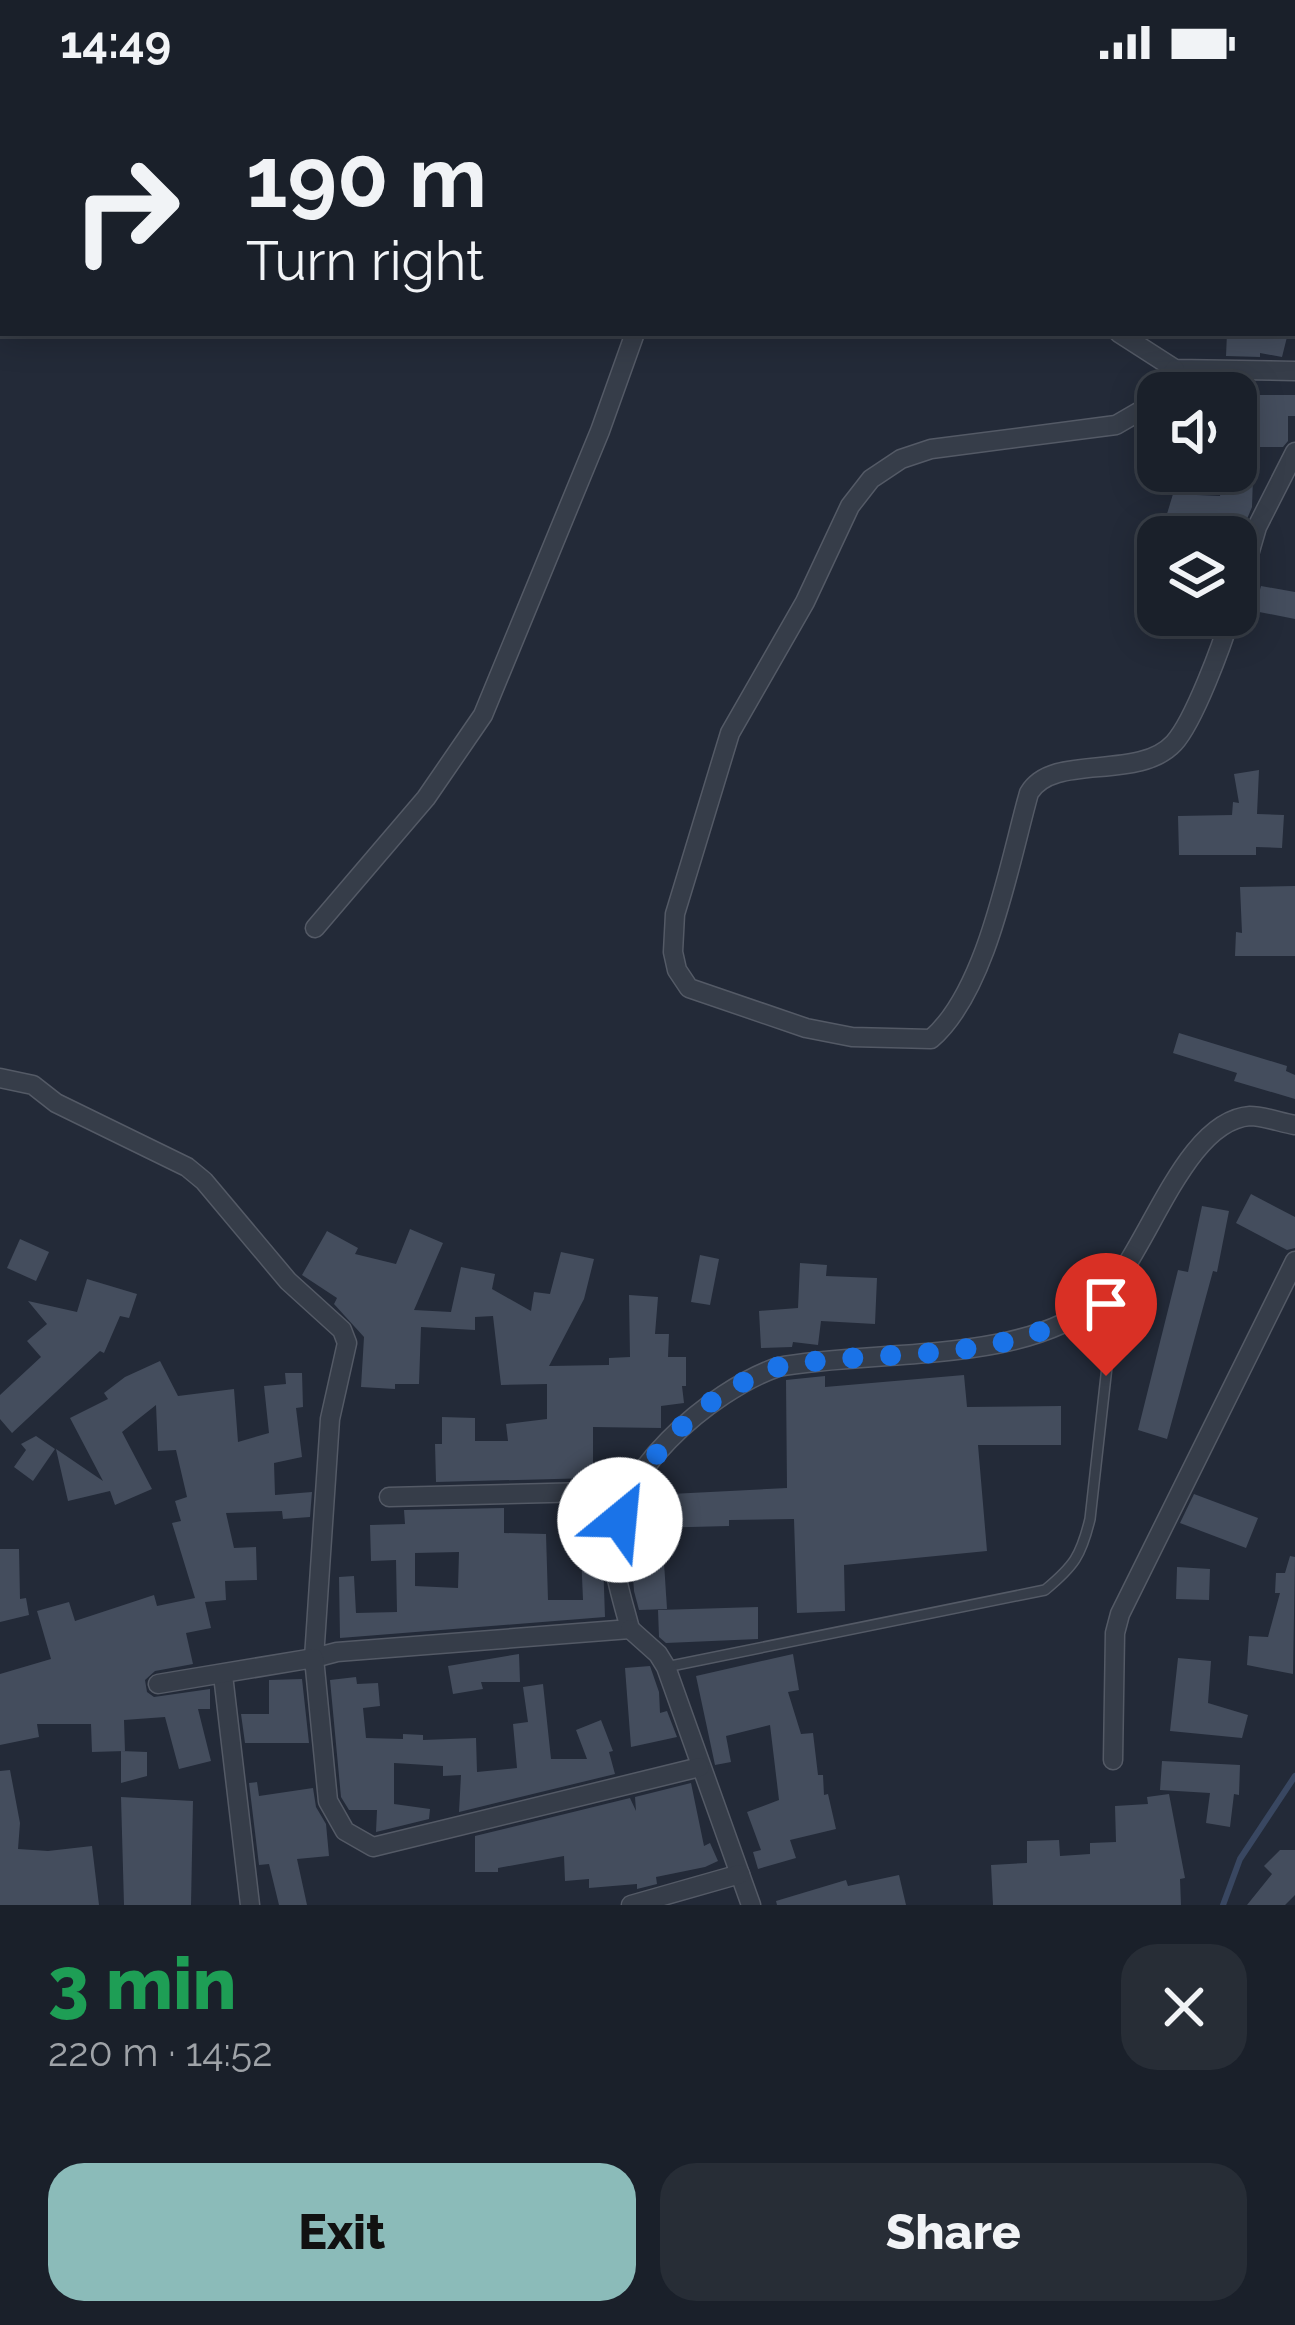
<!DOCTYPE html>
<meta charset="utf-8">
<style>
:root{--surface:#1a202a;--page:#272d36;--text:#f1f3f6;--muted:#9fa3a8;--line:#383e47;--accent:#8bbbb9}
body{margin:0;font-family:Raleway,sans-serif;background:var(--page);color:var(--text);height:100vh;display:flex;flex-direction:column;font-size:45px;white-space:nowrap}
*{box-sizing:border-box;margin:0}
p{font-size:39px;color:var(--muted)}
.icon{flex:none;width:66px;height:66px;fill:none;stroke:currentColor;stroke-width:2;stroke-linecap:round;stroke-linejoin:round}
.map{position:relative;height:1821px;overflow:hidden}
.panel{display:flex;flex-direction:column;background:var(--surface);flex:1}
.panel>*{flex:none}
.guide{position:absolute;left:0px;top:0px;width:1296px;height:252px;box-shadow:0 6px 30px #0003,0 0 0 3px var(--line);background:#1a202a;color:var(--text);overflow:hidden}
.tools{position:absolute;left:1137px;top:288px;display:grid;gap:24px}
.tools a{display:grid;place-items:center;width:120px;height:120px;border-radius:24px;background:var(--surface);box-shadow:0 6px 30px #0003,0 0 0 3px var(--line);font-size:60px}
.pin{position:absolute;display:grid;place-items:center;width:102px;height:102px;color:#fff;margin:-123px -51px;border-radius:50% 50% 50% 0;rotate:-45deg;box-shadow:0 0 12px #0007}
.pin .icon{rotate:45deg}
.me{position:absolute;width:132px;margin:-66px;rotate:28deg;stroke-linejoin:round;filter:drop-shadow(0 0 9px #0008)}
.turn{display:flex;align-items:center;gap:42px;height:252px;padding:0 48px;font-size:54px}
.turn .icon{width:156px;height:156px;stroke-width:2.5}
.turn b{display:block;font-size:84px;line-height:102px}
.round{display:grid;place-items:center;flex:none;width:126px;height:126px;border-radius:36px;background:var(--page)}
.headline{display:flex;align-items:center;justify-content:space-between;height:204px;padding:0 48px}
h1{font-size:72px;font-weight:800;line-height:90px;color:#1e9e55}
.primary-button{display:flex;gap:24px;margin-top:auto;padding:24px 48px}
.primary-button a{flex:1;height:138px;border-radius:36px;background:var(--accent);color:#111;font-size:48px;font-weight:800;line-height:138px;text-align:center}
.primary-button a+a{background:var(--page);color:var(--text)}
.status{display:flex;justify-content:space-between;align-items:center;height:84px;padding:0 60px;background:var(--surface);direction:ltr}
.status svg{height:33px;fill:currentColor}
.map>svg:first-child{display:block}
</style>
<div class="status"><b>14:49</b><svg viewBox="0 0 49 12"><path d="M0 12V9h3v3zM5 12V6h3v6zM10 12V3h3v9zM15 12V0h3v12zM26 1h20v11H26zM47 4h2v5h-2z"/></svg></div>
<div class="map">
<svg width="1295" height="1821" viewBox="0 0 1295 1821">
<rect width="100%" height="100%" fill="#232a38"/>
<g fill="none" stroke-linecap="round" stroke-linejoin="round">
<path stroke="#394761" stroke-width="6" d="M 1223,1821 L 1240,1775 L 1295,1692"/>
</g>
<g fill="#444d5d" fill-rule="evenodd">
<path d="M 1227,249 L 1288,249 L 1282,273 L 1260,269 L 1260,273 L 1226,272 Z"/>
<path d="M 1236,311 L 1295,311 L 1295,332 L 1288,332 L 1288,357 L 1283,363 L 1254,363 L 1252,423 L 1242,447 L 1205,440 L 1201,453 L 1160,453 L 1173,410 L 1220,412 L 1221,387 L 1236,387 Z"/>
<path d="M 1261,502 L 1295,508 L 1295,535 L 1254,527 Z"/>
<path d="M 1259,686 L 1257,730 L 1284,731 L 1282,764 L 1256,763 L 1256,771 L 1179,771 L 1178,732 L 1232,731 L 1233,718 L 1239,719 L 1234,690 Z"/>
<path d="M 1295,802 L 1295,872 L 1235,872 L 1236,848 L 1242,849 L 1240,803 Z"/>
<path d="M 1179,949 L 1287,982 L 1286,987 L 1295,991 L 1295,1015 L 1234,997 L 1237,989 L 1173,969 Z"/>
<path d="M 1251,1110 L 1295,1133 L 1295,1164 L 1287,1166 L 1236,1139 Z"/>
<path d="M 1202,1122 L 1229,1127 L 1217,1188 L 1213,1187 L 1167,1355 L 1138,1346 L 1178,1186 L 1188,1188 Z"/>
<path d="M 410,1145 L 443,1159 L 414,1226 L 451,1228 L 461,1183 L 495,1190 L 492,1205 L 531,1227 L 534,1208 L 550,1210 L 561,1168 L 594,1175 L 584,1215 L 549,1282 L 609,1281 L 609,1274 L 630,1273 L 629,1211 L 658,1213 L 655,1250 L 669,1250 L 668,1273 L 686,1273 L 686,1302 L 682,1302 L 684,1319 L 661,1322 L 661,1344 L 593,1343 L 593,1394 L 436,1398 L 435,1360 L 442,1360 L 442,1333 L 475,1334 L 475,1357 L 508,1357 L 506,1340 L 547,1335 L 547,1300 L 501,1301 L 493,1232 L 475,1233 L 475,1246 L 421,1243 L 419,1300 L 395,1300 L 395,1305 L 361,1303 L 364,1253 L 334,1220 L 337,1214 L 302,1191 L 327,1147 L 358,1164 L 355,1170 L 396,1180 Z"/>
<path d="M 20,1155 L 49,1168 L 36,1197 L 7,1184 Z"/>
<path d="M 700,1171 L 719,1175 L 710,1221 L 691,1218 Z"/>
<path d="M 800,1179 L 827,1181 L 826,1192 L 877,1194 L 875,1240 L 821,1237 L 818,1261 L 793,1258 L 792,1263 L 761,1264 L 759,1227 L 798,1224 Z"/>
<path d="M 87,1195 L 137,1210 L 129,1234 L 120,1232 L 104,1269 L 100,1267 L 12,1349 L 0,1335 L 0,1311 L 41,1273 L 27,1257 L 47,1240 L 28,1217 L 77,1228 Z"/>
<path d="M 160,1277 L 178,1312 L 234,1305 L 238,1358 L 269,1349 L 264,1302 L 286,1300 L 285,1289 L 302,1289 L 303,1323 L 296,1324 L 302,1373 L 274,1379 L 275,1411 L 312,1408 L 310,1433 L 283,1435 L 282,1427 L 226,1429 L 234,1464 L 256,1463 L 257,1496 L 225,1497 L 226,1516 L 205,1518 L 211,1544 L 186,1549 L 193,1580 L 155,1587 L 145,1596 L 147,1608 L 154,1613 L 210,1605 L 210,1625 L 198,1625 L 211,1677 L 179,1685 L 165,1633 L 124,1636 L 125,1667 L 92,1668 L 91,1640 L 37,1640 L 39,1653 L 0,1661 L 0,1590 L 51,1575 L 37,1527 L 69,1518 L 75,1537 L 154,1511 L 157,1522 L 195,1514 L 172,1439 L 181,1437 L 175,1417 L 187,1413 L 176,1366 L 158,1367 L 156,1321 L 122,1348 L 152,1405 L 115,1421 L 110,1407 L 68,1417 L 56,1365 L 103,1397 L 70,1334 L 108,1315 L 104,1309 L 125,1293 Z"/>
<path d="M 964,1291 L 967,1323 L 1061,1322 L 1061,1361 L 978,1361 L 987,1467 L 844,1481 L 845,1527 L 797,1529 L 794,1435 L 729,1436 L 729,1442 L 651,1444 L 651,1411 L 787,1404 L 786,1296 L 825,1292 L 825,1303 Z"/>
<path d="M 36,1352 L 55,1365 L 33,1397 L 14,1383 L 26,1366 L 21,1360 Z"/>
<path d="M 1194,1410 L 1258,1434 L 1246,1464 L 1180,1439 Z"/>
<path d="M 504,1424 L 504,1449 L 546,1450 L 548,1516 L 583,1516 L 580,1445 L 602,1447 L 605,1533 L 340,1554 L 339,1493 L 354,1492 L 356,1529 L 397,1528 L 396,1476 L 371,1477 L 370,1441 L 405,1440 L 404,1426 ZM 459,1468 L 458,1504 L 415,1502 L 415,1469 Z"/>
<path d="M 662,1448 L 667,1525 L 639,1526 L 634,1507 L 630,1450 Z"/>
<path d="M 0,1465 L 19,1465 L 20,1515 L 26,1514 L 29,1531 L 0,1538 Z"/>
<path d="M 1290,1472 L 1295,1473 L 1293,1590 L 1247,1581 L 1249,1552 L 1268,1553 L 1280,1509 L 1275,1509 L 1276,1489 L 1285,1489 Z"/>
<path d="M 1177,1483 L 1210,1485 L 1209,1516 L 1176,1515 Z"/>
<path d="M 758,1523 L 758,1555 L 666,1559 L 659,1553 L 658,1526 Z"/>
<path d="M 519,1570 L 520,1598 L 481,1598 L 483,1605 L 453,1610 L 448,1582 Z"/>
<path d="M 793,1570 L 799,1606 L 788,1608 L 801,1650 L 813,1649 L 818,1691 L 823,1691 L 824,1711 L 828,1710 L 836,1745 L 790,1756 L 796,1774 L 758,1785 L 753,1768 L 761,1766 L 747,1728 L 779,1716 L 770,1641 L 726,1652 L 731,1678 L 715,1681 L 696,1592 Z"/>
<path d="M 1178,1574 L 1211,1577 L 1208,1619 L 1248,1631 L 1242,1654 L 1170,1647 Z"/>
<path d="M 650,1582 L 659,1608 L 660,1629 L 667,1627 L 677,1653 L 631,1663 L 625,1584 Z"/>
<path d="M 356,1593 L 357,1600 L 378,1599 L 380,1622 L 363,1624 L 366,1654 L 403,1655 L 403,1650 L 423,1651 L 423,1656 L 476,1654 L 477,1688 L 517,1684 L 513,1640 L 528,1638 L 523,1603 L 543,1600 L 551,1675 L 587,1675 L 576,1646 L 601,1636 L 613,1667 L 609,1668 L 615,1690 L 459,1728 L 461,1691 L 443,1692 L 443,1682 L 394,1679 L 394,1720 L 430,1725 L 429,1735 L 376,1748 L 377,1726 L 349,1726 L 341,1713 L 330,1596 Z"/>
<path d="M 302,1595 L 309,1659 L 245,1659 L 241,1630 L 269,1630 L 269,1596 Z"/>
<path d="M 121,1667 L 147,1668 L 147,1692 L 121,1699 Z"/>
<path d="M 1162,1677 L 1240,1681 L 1239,1711 L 1234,1710 L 1230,1743 L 1206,1739 L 1210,1709 L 1160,1706 Z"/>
<path d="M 10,1686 L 20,1739 L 18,1765 L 48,1767 L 92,1762 L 99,1821 L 0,1821 L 0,1687 Z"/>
<path d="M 257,1698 L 259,1712 L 313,1704 L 316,1723 L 326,1740 L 329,1772 L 297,1775 L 307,1821 L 279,1821 L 269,1780 L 259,1781 L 249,1699 Z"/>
<path d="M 691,1699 L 704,1762 L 710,1759 L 718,1777 L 705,1783 L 656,1793 L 657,1800 L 637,1805 L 637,1800 L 589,1804 L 589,1795 L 565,1797 L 564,1772 L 498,1784 L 498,1788 L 475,1788 L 475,1752 L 630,1714 L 636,1727 L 635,1713 Z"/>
<path d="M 1169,1710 L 1185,1794 L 1180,1795 L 1181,1821 L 993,1821 L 991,1781 L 1027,1779 L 1027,1757 L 1059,1756 L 1060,1772 L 1090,1770 L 1090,1759 L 1116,1758 L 1115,1722 L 1148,1720 L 1147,1713 Z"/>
<path d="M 121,1713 L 193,1717 L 191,1821 L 124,1821 Z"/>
<path d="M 1280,1766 L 1295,1766 L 1295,1811 L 1285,1821 L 1247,1821 L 1272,1790 L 1264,1782 Z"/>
<path d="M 899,1791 L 906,1821 L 777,1821 L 776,1817 L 846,1796 L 848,1802 Z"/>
</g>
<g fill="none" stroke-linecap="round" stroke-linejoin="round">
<g stroke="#545a66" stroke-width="12">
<path id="service" d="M 666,1583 L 1045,1506 C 1074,1482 1081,1472 1090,1435 L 1116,1202"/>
</g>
<g stroke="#545a66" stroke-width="21">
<g id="minor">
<path d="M 1270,0 L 1270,3"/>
<path d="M 725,3 L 726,0"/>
<path d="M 792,3 L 792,0"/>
<path d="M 1293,93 L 1295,108"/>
<path d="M 1119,249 L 1175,285 L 1295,287"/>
<path d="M 1175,285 L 1147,323 L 1116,341 L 931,365 L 901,375 L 871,395 L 850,422 L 805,518 L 730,649 L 675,830 L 673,868 L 677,886 L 689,904 L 806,944 L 852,953 L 931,955 C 987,907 1009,780 1029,709 C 1053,668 1138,698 1174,659 C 1194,637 1222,561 1231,531"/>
<path d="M 1236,515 L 1257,443 L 1295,368"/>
<path d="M 315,844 L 426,714 L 483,631 L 600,347 L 635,249"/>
<path d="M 0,994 L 33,1001 L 56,1019 L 187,1083 L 204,1097 L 288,1197 L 342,1246 L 347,1259 L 330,1335 L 314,1574 L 337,1568 L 630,1545 C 624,1521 615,1495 613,1471 C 607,1393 712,1306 778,1283 C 871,1265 1023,1281 1097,1218 C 1146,1177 1181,1037 1250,1032 C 1264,1032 1282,1039 1295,1041"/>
<path d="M 389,1413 L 631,1407"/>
<path d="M 630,1545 L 658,1570 L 666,1583 L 751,1821"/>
<path d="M 223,1591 L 250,1821"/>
<path d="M 158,1600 L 314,1574 L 328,1717 L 345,1747 L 373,1763 L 700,1683"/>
<path d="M 1113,1676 L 1115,1549 L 1120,1530 L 1295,1177"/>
<path d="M 631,1821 L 740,1790"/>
</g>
</g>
<use href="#service" stroke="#363d49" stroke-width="9"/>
<use href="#minor" stroke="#363d49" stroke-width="18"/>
</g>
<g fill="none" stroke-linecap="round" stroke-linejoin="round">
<path stroke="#1a73e8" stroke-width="21" stroke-dasharray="0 37.8" d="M 620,1436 C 646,1365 707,1308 778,1283 C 889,1261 1032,1288 1116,1198 L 1106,1292"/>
</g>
</svg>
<div class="tools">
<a><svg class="icon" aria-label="sound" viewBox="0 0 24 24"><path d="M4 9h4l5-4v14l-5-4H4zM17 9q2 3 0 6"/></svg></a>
<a><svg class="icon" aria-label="layers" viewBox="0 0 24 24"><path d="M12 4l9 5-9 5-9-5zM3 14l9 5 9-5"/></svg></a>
</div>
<div class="pin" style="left:1106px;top:1292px;background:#d93025"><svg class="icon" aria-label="arrive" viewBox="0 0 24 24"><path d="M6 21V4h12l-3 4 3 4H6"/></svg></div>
<svg class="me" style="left:620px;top:1436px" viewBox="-20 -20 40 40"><circle r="19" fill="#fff"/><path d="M0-13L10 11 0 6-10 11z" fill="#1a73e8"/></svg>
<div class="guide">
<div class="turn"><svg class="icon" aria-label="right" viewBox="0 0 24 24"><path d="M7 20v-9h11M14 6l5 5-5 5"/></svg><div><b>190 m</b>Turn right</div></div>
</div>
</div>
<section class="panel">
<div class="headline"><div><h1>3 min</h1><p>220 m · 14:52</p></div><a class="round"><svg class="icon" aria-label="close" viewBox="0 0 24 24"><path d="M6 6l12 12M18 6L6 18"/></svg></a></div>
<div class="primary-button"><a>Exit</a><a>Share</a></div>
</section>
